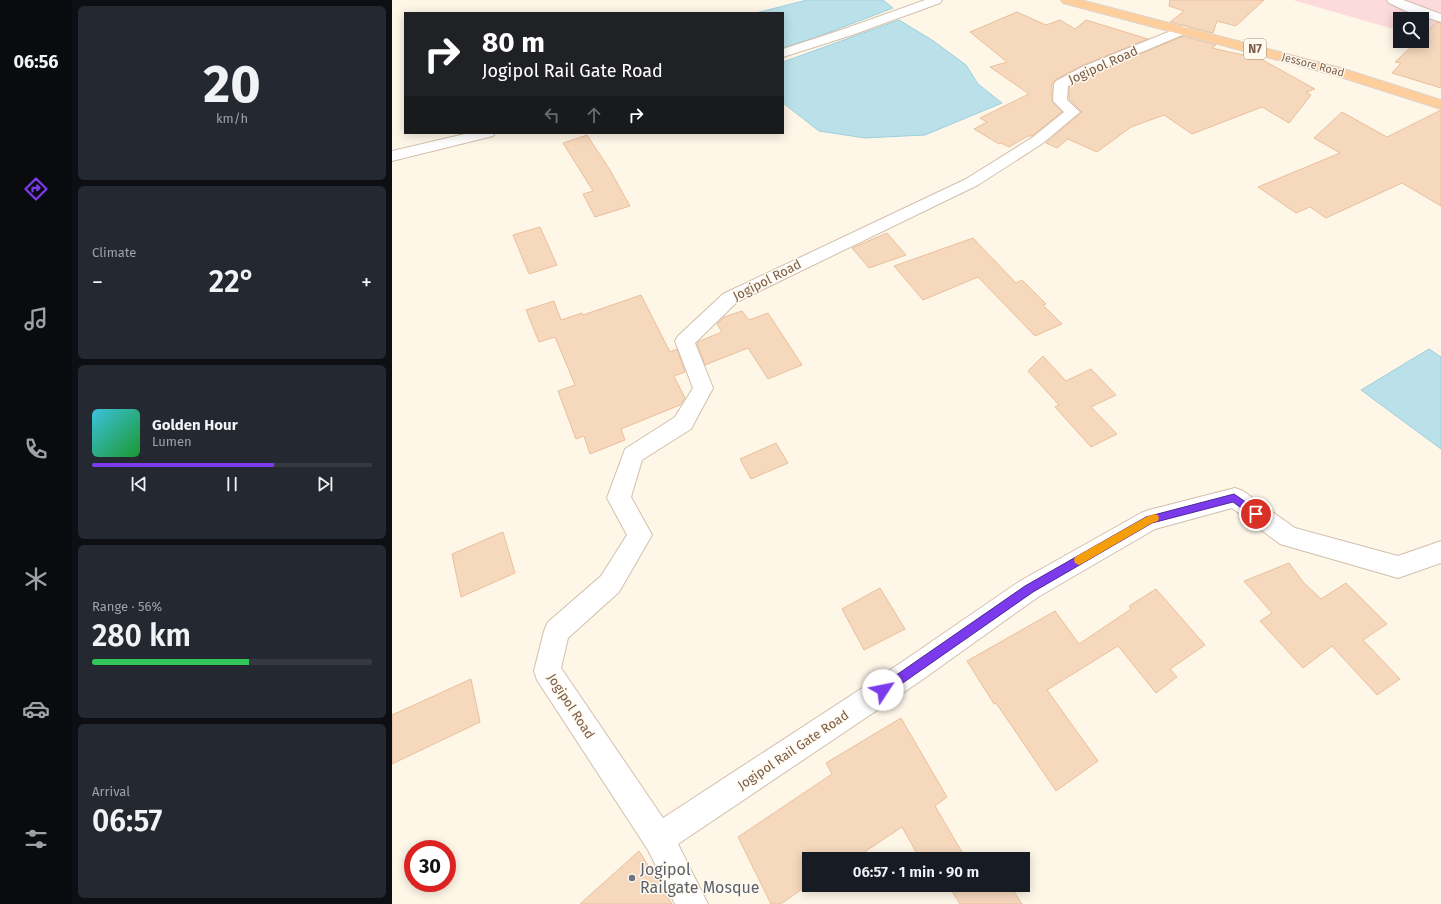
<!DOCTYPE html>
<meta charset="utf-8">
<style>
:root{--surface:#171b24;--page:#242831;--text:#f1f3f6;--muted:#9ea1a6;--line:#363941;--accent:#7c3aed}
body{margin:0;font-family:"Fira Sans",sans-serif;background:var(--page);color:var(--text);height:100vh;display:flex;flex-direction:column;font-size:15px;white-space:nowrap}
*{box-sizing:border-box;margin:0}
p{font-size:13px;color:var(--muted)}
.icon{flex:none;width:22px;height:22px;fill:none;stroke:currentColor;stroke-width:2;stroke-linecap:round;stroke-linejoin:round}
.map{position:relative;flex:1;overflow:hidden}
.drawer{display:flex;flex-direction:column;gap:6px;padding:6px;background:#0d0f14;width:320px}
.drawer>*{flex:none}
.top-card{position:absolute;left:12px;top:12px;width:380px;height:122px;border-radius:0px;box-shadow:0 2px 10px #0003;background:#202124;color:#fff;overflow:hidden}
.buttons{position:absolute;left:1001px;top:12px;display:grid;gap:8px}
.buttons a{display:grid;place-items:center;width:36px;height:36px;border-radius:0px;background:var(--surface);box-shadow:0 2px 10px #0003;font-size:20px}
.speed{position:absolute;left:12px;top:840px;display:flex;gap:8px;font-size:20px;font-weight:700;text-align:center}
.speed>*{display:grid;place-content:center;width:52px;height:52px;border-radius:50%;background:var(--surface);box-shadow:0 2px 10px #0003;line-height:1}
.speed .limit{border:6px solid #d22;background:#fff;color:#111}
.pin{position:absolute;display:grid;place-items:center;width:34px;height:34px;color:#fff;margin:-17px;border:2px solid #fff;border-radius:50%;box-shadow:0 1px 4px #0007}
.me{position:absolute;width:44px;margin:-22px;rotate:56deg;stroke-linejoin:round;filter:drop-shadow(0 0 3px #0008)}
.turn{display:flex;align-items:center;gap:14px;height:84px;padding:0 12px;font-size:18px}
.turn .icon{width:52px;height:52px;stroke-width:2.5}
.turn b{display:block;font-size:28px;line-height:34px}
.lanes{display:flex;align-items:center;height:38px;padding:0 12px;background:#0003;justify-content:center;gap:20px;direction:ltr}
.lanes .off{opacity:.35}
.big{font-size:30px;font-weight:600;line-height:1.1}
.drawer .widget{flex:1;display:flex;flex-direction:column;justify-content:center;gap:6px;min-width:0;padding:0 14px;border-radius:6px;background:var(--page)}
.drawer .dial{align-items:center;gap:0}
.dial b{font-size:52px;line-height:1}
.song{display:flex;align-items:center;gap:12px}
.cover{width:48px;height:48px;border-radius:6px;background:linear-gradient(135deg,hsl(190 70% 55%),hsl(130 70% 35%))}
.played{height:4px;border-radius:2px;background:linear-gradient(90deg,var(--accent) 65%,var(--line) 65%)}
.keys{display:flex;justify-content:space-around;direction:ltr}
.heat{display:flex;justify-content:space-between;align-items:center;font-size:22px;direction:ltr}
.charge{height:6px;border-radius:3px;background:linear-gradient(90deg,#34c759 56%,var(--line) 0)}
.trip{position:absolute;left:410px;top:852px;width:228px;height:40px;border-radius:0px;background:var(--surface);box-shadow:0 2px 10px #0003;font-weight:600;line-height:40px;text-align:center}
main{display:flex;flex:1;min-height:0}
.dock{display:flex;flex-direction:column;width:72px;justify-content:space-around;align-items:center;background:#090b0e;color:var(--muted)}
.dock .icon{width:28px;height:28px}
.dock .selected{color:var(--accent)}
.dock b{font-size:18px;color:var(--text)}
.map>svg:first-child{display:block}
.medical{fill:#fddadc}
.water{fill:#bae0ea;stroke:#9fcfdd}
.building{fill:#f6d8bd;stroke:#ebbf9b}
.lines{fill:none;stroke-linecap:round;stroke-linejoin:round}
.minor-casing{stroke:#d2bfac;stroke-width:2}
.trunk-casing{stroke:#ddd5cf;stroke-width:2}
.minor{fill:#fff;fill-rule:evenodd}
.trunk{fill:#fece9c;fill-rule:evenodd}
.route{fill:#7c3aed;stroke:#51269a}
.slow{fill:#f59e0b}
.worship-dot{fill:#6b7280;stroke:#fffaf0;stroke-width:1.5}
.labels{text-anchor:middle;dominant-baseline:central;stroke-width:3;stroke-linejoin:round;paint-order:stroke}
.far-street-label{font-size:11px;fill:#7c5e48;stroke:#fffaf0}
.shield{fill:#fffaf0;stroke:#a38d7a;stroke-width:1}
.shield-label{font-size:12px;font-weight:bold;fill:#7c5e48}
.street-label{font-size:13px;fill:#7c5e48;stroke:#fffaf0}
.near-worship-label{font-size:16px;fill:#5b616d;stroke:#fffaf0;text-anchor:start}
</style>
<main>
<nav class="dock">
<b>06:56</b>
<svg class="icon selected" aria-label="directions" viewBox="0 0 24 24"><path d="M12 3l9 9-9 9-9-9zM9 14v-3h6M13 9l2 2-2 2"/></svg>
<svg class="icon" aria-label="music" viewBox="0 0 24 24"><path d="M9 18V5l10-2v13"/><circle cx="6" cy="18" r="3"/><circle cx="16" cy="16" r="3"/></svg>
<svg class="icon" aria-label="phone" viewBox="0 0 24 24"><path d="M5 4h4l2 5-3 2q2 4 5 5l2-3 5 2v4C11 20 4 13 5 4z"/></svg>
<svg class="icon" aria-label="climate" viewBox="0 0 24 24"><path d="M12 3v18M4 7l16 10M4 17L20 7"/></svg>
<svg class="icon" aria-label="car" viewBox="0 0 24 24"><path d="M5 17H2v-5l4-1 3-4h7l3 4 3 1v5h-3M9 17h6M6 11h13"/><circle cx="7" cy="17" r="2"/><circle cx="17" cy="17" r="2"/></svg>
<svg class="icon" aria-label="filters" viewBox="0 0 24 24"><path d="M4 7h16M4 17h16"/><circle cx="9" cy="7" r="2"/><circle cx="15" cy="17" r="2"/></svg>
</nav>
<section class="drawer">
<div class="widget dial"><b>20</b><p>km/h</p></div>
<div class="widget"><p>Climate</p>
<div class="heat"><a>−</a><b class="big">22°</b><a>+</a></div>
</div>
<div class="widget">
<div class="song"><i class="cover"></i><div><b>Golden Hour</b><p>Lumen</p></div></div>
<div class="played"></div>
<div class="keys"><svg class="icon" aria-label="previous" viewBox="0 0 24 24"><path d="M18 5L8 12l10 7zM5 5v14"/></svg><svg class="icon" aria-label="pause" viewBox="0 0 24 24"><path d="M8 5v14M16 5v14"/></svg><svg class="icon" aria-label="next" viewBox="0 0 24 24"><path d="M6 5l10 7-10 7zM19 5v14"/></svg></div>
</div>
<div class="widget"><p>Range · 56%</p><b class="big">280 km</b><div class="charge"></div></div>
<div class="widget"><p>Arrival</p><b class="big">06:57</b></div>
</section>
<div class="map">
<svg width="1049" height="904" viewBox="0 0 1049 904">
<rect width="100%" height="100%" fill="#fef7e8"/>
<!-- medical -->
<path class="medical" d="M901 0H1049V43L1030 38V19H1008V31Z"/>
<!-- water -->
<g class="water">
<path d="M415 0H491L501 8 425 37 391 48V13H364Z"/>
<path d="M507 20 540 40 574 65 586 84 610 103 533 135 473 138 427 131 391 103V62Z"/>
<path d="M1037 349 1049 357V449L969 390Z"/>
</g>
<!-- building -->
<g class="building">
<path d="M778 0H872L844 26 825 21 821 33 778 22 792 11 777 6Z"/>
<path d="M625 12 654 25 668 20 683 29 694 20 756 39 689 66 663 80 660 84V101L670 112 640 136H636L617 147 609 143 607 144 582 129 595 122 588 118 637 94 598 67 615 62 578 32Z"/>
<path d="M1045 22 1049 23V88L1000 73 1009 63 1003 62 1025 41H1030V36Z"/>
<path d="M791 36 824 45 820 48 869 59 923 89 914 92 919 95 897 123 870 107 800 134 772 115 739 127 705 152 676 139 665 148 654 143 690 112 677 99V87L701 74Z"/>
<path d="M1049 110V206L1010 183 934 218 918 207 904 213 866 187 948 153 922 138 950 112 995 137Z"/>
<path d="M195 135 218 170 238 206 203 217 191 194 201 191 171 143Z"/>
<path d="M148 227 165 265 137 274 121 235Z"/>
<path d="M495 233 514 255 477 268 460 248Z"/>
<path d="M581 238 624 283 630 280 654 304 651 305 670 324 643 336 586 277 531 300 502 266Z"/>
<path d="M249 295 278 352 285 349 293 372 282 376 293 398 288 405 229 429 233 440 198 454 192 436 184 439 166 391 183 385 163 337 147 342 134 310 162 301 169 320 190 313 191 315Z"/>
<path d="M350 311 357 320 376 313 410 365 376 379 356 348 313 365 305 343 308 341 330 332 325 324 332 317Z"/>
<path d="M651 356 674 381 699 369 724 395 699 407 725 434 699 447 663 407 667 405 636 371Z"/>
<path d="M384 443 396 463 359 479 348 459Z"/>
<path d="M111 532 123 573 69 597 60 554Z"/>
<path d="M897 563 912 583 929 599 954 583 995 624 971 640 1008 679 985 695 940 646 911 668 868 621 880 613 852 581Z"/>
<path d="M488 588 513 629 472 650 450 609Z"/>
<path d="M764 589 813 645 778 669 785 677 764 693 726 646 655 690 706 761 664 791 604 703 602 704 575 661 663 611 687 644 739 609 737 606Z"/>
<path d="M79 679 88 722 0 764V715Z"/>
<path d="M509 718 555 797 543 806 574 859H528L510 827 462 859H417V884L389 904H379L346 837 440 774 434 763Z"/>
<path d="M247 851 280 904H188Z"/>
<path d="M556 885H618L630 904H568Z"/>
</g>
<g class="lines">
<!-- minor casing -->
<g class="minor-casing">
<g id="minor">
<path d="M533 0H550L548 3 460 35 391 57V49L452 29Z"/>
<path d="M995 0H1011L1049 14V22L1014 11 997 3Z"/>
<path d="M791 26 795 27 797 30 795 33 700 73 676 86 675 100 688 112 651 143 586 185 345 302 303 343 321 388 299 429 250 460 239 497 260 535 227 592 176 638 169 668 271 818 507 664 628 581 749 513 757 510 843 488 851 491 903 528 1006 556 1049 541V563L1006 578 888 544 840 508 763 529 646 597 527 682 286 844 316 904H283L256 850 145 680 142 671 152 631 156 622 209 576 235 535 215 498 233 449 283 417 301 388 283 341 286 336 331 294 574 179 641 137 672 112 661 101 662 84 664 81 690 67Z"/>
<path d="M77 133H103L101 136 0 161V151Z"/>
</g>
</g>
<!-- trunk casing -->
<g class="trunk-casing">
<path id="trunk" d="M669 0H689L952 69 1049 100V109L942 75 671 3Z"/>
</g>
<!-- minor -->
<use href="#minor" class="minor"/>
<!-- trunk -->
<use href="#trunk" class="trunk"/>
</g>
<!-- route -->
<path class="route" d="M842 494 867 511 869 514 867 516 864 518 860 516 841 502 760 523 641 592 495 694 491 696 487 694 485 690 487 687 633 586 754 517Z"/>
<!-- slow -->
<path class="slow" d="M762 514 766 515 767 518 766 521 760 523 691 563 687 565 683 563 682 560 683 557 754 517Z"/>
<!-- markers -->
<circle class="worship-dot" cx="240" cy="878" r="4"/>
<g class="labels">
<!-- far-street labels -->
<g class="far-street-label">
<text transform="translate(921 65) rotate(15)">Jessore Road</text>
</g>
<!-- shield labels -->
<rect class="shield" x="852" y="39" width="22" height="20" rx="3"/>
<g class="shield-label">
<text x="863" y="49">N7</text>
</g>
<!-- street labels -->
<g class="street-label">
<text transform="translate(711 65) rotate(-24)">Jogipol Road</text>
<text transform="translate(375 280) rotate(-27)">Jogipol Road</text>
<text transform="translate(179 706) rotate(57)">Jogipol Road</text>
<text transform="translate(401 750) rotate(-34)">Jogipol Rail Gate Road</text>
</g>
<!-- near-worship labels -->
<g class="near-worship-label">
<text x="248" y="869">Jogipol<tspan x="248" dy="18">Railgate Mosque</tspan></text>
</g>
</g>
</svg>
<div class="buttons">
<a><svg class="icon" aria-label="search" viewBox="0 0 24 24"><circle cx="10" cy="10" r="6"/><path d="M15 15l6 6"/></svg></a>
</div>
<div class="speed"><div class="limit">30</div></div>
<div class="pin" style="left:864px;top:514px;background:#d93025"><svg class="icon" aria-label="arrive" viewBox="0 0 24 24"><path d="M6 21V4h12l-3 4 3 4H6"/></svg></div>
<svg class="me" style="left:491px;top:690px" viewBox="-20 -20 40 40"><circle r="19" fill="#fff"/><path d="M0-13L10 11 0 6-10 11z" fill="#7c3aed"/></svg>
<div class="trip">06:57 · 1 min · 90 m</div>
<div class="top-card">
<div class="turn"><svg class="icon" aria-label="right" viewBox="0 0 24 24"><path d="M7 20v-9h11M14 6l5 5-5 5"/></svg><div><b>80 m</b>Jogipol Rail Gate Road</div></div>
<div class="lanes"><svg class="icon off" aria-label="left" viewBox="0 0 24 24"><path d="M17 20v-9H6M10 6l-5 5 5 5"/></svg><svg class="icon off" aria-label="ahead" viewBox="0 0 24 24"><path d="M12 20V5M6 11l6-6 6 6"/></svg><svg class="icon" aria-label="right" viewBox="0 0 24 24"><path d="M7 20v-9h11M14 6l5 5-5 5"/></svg></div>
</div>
</div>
</main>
